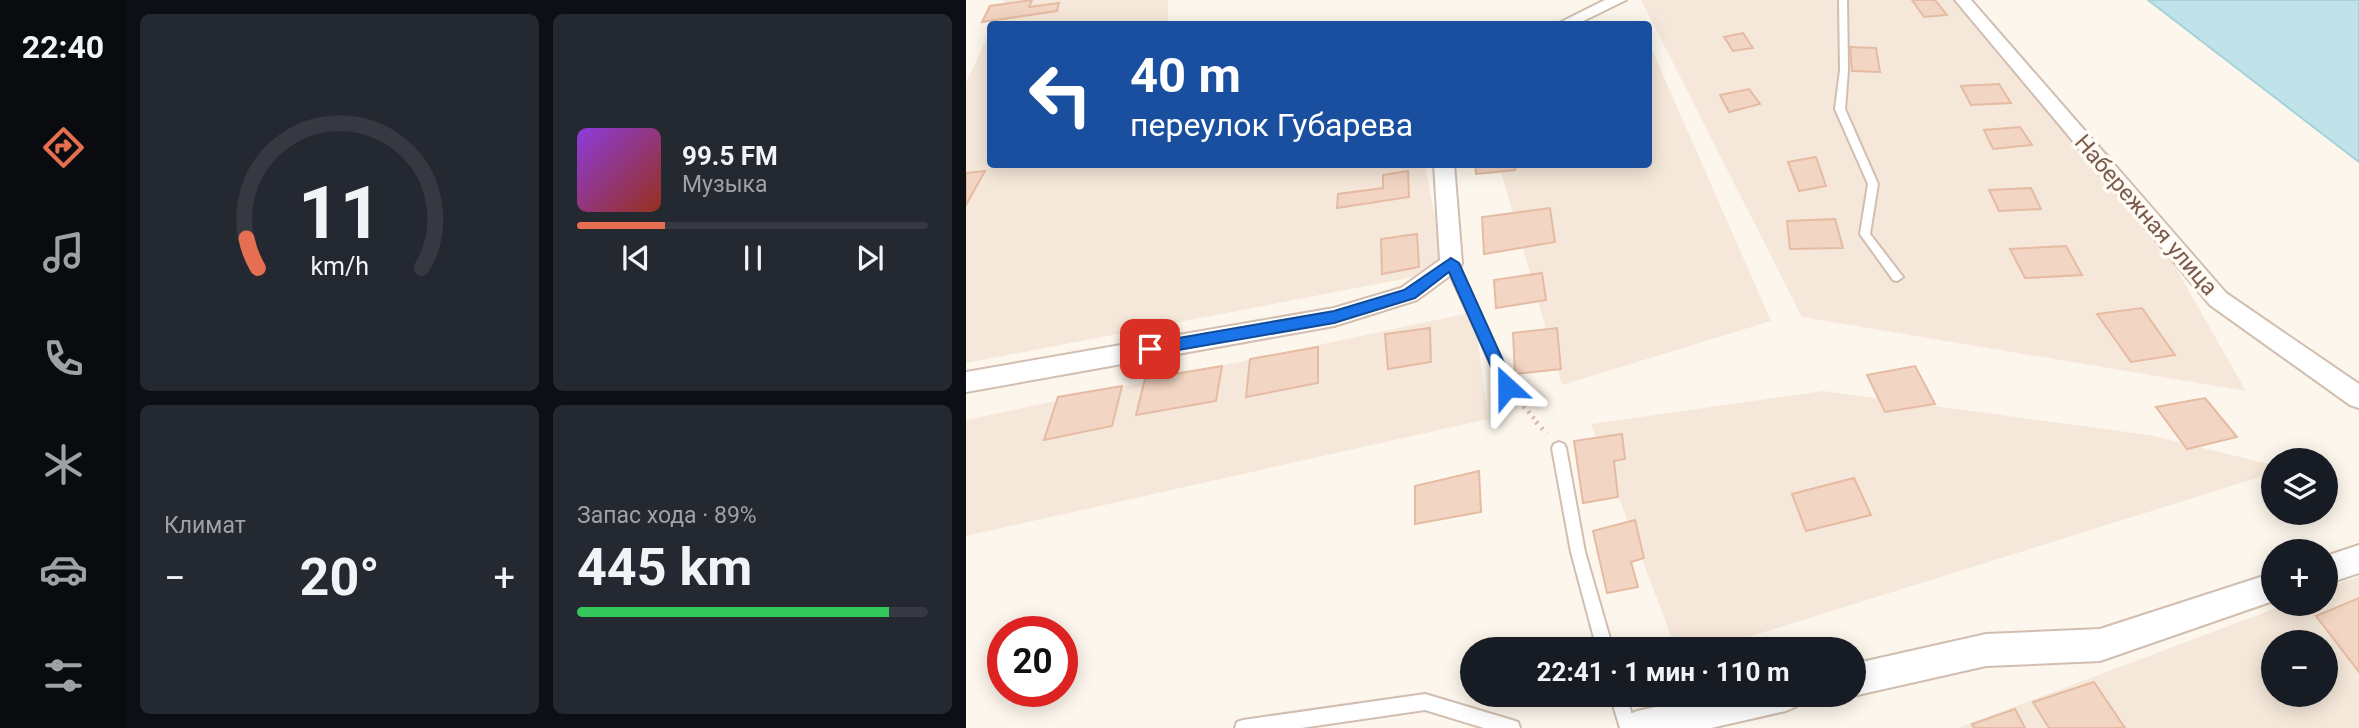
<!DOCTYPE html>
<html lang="ru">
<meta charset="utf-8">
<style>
:root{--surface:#171b24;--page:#242831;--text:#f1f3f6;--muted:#9ea1a6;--line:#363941;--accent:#e76f51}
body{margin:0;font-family:Roboto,sans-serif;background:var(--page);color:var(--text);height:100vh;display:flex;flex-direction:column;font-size:26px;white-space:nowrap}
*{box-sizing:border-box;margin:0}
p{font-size:23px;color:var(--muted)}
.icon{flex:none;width:38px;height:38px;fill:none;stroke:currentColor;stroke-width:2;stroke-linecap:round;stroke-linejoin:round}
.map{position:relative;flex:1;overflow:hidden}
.drawer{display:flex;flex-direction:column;gap:14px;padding:14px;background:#0d0f14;width:840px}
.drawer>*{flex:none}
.hud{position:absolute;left:21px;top:21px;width:665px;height:147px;border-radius:7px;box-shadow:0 4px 18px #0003;background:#1a4fa0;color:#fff;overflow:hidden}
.fabs{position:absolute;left:1295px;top:448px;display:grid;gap:14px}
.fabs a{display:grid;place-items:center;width:77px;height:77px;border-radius:50%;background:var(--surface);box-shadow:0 4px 18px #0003;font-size:35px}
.speed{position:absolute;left:21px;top:616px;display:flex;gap:14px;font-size:35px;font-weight:700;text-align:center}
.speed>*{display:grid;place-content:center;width:91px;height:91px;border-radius:50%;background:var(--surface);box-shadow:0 4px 18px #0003;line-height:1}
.speed .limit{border:10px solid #d22;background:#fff;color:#111}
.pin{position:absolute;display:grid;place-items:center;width:60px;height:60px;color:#fff;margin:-30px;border-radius:14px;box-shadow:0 4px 10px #0006}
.me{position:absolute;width:77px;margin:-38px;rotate:336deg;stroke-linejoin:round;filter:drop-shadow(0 0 5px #0008)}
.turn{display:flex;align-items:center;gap:24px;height:147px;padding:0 28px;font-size:32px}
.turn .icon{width:91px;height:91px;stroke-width:2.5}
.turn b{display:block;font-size:49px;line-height:60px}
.big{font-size:52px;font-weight:700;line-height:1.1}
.drawer .card{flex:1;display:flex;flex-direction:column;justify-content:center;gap:10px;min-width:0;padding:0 24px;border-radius:10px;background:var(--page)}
.drawer .dial{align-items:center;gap:0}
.dial svg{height:182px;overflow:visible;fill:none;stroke:var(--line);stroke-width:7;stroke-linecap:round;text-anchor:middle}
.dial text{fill:var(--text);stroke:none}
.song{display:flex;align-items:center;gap:21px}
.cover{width:84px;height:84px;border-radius:10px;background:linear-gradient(135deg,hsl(270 70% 55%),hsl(10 70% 35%))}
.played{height:7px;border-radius:4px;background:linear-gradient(90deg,var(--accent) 25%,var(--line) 25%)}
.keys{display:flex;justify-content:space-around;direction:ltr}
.heat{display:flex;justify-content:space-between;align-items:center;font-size:38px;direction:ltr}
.charge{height:10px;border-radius:5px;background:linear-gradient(90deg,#34c759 89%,var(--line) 0)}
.drawer .tiles{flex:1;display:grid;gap:14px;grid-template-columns:repeat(2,1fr)}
.trip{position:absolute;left:494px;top:637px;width:406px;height:70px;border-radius:35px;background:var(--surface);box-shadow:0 4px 18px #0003;font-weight:700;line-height:70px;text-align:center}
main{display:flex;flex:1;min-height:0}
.dock{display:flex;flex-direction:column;width:126px;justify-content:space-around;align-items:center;background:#090b0e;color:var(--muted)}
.dock .icon{width:49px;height:49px}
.dock .selected{color:var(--accent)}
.dock b{font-size:32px;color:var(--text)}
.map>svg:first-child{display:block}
.residential{fill:#f5e8da;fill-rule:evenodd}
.water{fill:#bfe3e8;stroke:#a5d3da;stroke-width:2}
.building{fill:#f3d5c3;stroke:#e6bba3;stroke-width:2}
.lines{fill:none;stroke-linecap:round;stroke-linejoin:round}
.service-casing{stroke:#d1beb0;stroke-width:4}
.minor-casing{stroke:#d1beb0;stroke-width:4}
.path-far1{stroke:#d9b8a5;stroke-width:4.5;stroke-dasharray:2 5;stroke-linecap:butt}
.path{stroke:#d9b8a5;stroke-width:5;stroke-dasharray:2 6;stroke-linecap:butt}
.service{fill:#fff;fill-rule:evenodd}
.minor{fill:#fff;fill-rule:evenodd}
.route{fill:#1a73e8;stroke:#114b97;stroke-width:2}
.labels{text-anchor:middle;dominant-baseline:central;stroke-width:7;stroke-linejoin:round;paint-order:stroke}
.street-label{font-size:23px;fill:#7a5c4d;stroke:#fffaf3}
</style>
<main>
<nav class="dock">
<b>22:40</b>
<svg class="icon selected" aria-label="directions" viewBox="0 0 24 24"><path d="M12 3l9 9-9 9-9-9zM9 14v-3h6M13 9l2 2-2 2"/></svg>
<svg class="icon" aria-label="music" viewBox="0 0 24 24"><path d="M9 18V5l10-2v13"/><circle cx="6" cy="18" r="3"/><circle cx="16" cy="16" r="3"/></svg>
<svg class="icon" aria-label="phone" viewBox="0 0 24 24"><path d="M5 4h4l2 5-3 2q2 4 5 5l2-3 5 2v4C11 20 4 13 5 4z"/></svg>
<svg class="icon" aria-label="climate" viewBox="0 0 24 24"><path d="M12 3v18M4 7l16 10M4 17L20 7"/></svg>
<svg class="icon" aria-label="car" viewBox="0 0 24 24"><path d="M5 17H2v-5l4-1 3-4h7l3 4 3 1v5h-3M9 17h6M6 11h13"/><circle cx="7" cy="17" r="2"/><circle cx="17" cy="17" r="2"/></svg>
<svg class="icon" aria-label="filters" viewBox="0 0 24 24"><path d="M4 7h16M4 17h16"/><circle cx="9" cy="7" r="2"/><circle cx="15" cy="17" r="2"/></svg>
</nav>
<section class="drawer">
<div class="tiles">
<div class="card dial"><svg viewBox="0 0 100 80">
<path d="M14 69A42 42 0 1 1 86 69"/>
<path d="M14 69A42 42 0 0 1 9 56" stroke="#e76f51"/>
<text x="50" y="56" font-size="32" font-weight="700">11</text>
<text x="50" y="72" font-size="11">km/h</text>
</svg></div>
<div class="card">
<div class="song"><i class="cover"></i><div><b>99.5 FM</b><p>Музыка</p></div></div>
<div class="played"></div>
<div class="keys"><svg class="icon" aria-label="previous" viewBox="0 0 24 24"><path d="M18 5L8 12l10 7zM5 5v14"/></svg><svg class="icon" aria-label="pause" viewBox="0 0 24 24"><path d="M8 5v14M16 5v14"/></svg><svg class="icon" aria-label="next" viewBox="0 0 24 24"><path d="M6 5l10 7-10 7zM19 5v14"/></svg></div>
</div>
<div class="card"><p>Климат</p>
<div class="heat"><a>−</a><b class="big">20°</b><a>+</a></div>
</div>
<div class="card"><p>Запас хода · 89%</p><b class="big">445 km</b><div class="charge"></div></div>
</div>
</section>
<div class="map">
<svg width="1393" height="728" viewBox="0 0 1393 728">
<rect width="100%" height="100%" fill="#fdf6ec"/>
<!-- residential -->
<g class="residential">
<path d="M39 0H202V24H28Z"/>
<path d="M675 0H1003L1147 158 1280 391 836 317Z"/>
<path d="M24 31V164L459 165 479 271 0 363V83Z"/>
<path d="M683 43 805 321 596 385 533 165 682 164Z"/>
<path d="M508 312 522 419 0 536V420Z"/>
<path d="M857 391 1183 435 1307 465V473L744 649H710L625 424Z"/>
<path d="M1393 576V728H992L1321 604H1360V589ZM1307 642H1360V695H1307Z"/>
</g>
<!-- water -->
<path class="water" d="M1182 0H1393V162Z"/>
<!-- building -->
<g class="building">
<path d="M66 0 63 7 93 3 91 11 16 22 24 6Z"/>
<path d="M946 0H969L981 15 958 17Z"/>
<path d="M777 33 787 48 767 51 758 37Z"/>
<path d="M884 47 910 48 914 72 886 71Z"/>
<path d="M1033 84 1045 103 1005 105 995 86Z"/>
<path d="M783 89 794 104 763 112 754 95Z"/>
<path d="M1054 127 1066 145 1027 149 1018 130Z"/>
<path d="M850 157 860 186 833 191 822 162Z"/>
<path d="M509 164H549V170L510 174Z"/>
<path d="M19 171 0 205V173Z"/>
<path d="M442 171 443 197 371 208 372 194 417 188V175Z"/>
<path d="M1065 188 1075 209 1033 211 1023 190Z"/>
<path d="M584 208 589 242 518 254 516 217Z"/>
<path d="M869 219 877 248 824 249 821 221Z"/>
<path d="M451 234 453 267 416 274 415 239Z"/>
<path d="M1100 246 1116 275 1059 278 1044 249Z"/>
<path d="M576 273 580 300 530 308 528 280Z"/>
<path d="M1176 308 1209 355 1165 362 1131 314Z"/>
<path d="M464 328 465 362 422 369 419 334Z"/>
<path d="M591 328 595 369 549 374 547 333Z"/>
<path d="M352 347V383L280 397 284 359Z"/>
<path d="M256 366 250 401 170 415 179 379Z"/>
<path d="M949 366 969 404 919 412 901 375Z"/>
<path d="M156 386 146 426 78 440 92 397Z"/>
<path d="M1239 398 1271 437 1221 449 1190 407Z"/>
<path d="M656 434 659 459 648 461 652 497 617 503 608 441Z"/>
<path d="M513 471 515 512 449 524V486Z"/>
<path d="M888 478 905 515 840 531 826 494Z"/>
<path d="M669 520 678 558 665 562 672 587 641 593 627 531Z"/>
<path d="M1393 598V672L1350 616Z"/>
<path d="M1128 682 1159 728H1083L1067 702Z"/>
<path d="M1049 709 1059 728H1008L1006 724Z"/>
</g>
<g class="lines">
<!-- service casing -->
<g class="service-casing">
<g id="service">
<path d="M873 0H881L882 70 879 109 912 184 904 234 937 277 931 281 927 280 894 234 902 184 869 109 874 70Z"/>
<path d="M485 259 491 263 547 387 545 391H537L535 387 479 263Z"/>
<path d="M593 442 598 444 600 448 619 552 647 649H631L605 552 586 448 588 444Z"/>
<path d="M459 694 546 720 552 722 554 728H518L459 710 335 728H269L271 722 277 720Z"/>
<path d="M644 695H660L670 728H654Z"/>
</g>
</g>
<!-- minor casing -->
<g class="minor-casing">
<g id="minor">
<path d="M639 0H660L611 24H591Z"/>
<path d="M989 0H1005L1260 293 1393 384V408L1384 405 1244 305Z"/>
<path d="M468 164H488L496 263 493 269 451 300 368 326 0 392V372L368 308 435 288 474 260Z"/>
<path d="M1393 545V573L1360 584V556Z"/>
<path d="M1307 573V601L1134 661 1020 666 887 696 884 695H887V664L1020 634 1134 629Z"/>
<path d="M747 695H836L831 706 820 711 745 728H654L659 716 671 711Z"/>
</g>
</g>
<!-- path-far1 -->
<path class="path-far1" d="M553 401 572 423"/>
<!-- path -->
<path class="path" d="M570 422 581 434"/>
<!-- service -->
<use href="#service" class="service"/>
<!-- minor -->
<use href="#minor" class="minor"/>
</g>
<!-- route -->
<path class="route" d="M485 258 493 263 549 387 547 391H536L483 272 449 298 368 323 184 355 176 349 184 343 368 311 438 290Z"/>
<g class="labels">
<!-- street labels -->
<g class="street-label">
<text transform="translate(1180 215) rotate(49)">Набережная улица</text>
</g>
</g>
</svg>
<div class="fabs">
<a><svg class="icon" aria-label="layers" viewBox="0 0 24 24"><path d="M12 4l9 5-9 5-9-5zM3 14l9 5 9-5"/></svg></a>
<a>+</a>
<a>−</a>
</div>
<div class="speed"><div class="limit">20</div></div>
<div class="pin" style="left:184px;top:349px;background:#d93025"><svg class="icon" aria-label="arrive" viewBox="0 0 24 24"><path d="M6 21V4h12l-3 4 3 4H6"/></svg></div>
<svg class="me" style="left:541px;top:387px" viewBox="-20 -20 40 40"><path d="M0-17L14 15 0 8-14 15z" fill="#1a73e8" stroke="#fff" stroke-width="4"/></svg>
<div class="trip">22:41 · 1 мин · 110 m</div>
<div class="hud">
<div class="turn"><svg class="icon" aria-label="left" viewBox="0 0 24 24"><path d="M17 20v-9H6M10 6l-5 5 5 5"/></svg><div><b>40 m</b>переулок Губарева</div></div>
</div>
</div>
</main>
